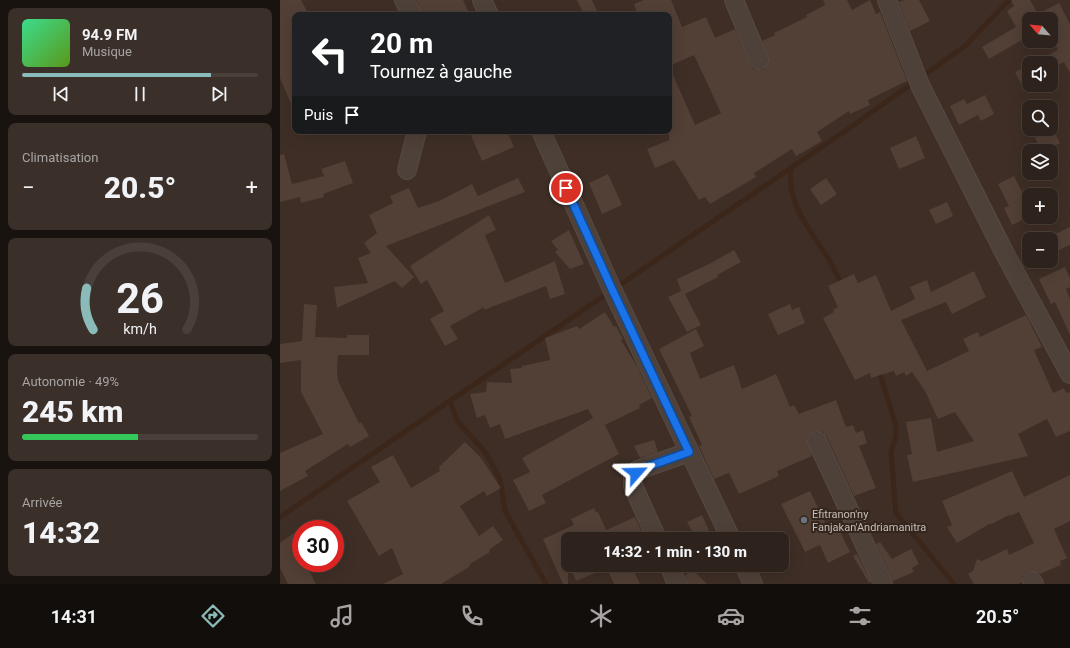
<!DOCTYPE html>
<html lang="fr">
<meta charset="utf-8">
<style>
:root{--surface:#2e221c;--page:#3a2f29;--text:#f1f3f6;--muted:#a7a4a3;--line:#493f3b;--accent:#8bbbb9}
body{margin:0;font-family:Roboto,sans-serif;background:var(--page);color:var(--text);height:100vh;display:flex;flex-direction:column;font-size:15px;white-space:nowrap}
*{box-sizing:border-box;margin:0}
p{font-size:13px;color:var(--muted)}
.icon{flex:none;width:22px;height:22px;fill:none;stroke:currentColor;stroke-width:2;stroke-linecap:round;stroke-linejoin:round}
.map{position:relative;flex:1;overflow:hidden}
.drawer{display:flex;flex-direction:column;gap:8px;padding:8px;background:#19130f;width:280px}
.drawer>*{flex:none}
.hud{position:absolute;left:12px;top:12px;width:380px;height:122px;border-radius:8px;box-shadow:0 4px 16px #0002,0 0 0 1px var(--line);background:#202124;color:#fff;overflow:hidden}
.needle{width:26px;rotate:297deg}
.fabs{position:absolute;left:742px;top:12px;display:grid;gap:8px}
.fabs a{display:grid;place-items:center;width:36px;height:36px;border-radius:8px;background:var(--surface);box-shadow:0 4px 16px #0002,0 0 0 1px var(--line);font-size:20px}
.speed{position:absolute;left:12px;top:520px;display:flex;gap:8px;font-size:20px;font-weight:700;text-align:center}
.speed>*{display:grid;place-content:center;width:52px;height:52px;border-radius:50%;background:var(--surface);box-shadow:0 4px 16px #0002,0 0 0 1px var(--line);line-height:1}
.speed .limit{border:6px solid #d22;background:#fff;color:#111}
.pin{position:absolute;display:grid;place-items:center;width:34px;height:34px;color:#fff;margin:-17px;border:2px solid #fff;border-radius:50%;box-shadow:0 1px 4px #0007}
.me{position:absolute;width:44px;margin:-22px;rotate:65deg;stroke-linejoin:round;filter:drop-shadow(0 0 3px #0008)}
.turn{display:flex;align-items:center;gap:14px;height:84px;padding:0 12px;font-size:18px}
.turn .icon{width:52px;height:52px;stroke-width:2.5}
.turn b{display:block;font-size:28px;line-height:34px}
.then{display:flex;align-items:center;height:38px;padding:0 12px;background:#0003;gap:8px;font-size:15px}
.big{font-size:30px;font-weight:800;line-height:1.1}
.drawer .card{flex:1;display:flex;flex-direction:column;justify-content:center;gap:6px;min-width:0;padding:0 14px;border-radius:8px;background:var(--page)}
.drawer .dial{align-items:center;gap:0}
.dial svg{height:104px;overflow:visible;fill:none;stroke:var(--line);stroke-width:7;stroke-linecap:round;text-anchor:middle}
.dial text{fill:var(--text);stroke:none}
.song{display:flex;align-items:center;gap:12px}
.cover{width:48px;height:48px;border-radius:6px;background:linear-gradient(135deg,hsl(150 70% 55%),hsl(90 70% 35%))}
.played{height:4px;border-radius:2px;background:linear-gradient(90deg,var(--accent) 80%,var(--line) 80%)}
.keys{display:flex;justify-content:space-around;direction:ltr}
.heat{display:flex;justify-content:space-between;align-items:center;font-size:22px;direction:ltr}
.charge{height:6px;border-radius:3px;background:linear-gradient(90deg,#34c759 49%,var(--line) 0)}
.trip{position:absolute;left:281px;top:532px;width:228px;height:40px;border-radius:8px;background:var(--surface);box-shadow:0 4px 16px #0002,0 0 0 1px var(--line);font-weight:800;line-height:40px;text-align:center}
.menu{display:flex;height:64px;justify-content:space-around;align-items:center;background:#120e0b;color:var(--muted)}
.menu .icon{width:28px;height:28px}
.menu .selected{color:var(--accent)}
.menu b{font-size:18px;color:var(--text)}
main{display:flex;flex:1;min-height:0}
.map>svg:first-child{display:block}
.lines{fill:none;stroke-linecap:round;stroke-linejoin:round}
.stream{stroke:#3c2519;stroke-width:5}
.building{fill:#523f35;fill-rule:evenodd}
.minor-casing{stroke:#574a43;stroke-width:20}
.minor{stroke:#4e4139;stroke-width:18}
.route-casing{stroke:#114b97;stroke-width:10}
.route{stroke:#1a73e8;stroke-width:7}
.worship-dot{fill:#6b7280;stroke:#33261e;stroke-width:1.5}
.labels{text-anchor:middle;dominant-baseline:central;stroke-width:4;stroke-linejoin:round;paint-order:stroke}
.poi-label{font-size:11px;fill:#c9bdb6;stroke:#33261e;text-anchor:start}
</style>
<main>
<section class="drawer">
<div class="card">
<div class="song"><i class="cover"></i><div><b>94.9 FM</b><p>Musique</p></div></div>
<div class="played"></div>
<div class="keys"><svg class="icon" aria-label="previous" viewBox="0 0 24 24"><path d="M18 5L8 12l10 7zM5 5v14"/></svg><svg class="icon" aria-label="pause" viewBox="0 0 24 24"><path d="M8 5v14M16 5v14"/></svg><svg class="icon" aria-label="next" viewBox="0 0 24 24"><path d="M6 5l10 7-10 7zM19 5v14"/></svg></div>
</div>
<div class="card"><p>Climatisation</p>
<div class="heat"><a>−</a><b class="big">20.5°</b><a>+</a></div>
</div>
<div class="card dial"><svg viewBox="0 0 100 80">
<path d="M14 69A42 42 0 1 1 86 69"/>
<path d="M14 69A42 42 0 0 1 9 37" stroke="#8bbbb9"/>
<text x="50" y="56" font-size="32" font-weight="700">26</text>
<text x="50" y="72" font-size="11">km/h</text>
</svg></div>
<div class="card"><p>Autonomie · 49%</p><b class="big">245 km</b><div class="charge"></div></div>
<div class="card"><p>Arrivée</p><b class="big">14:32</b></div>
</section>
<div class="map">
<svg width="790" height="584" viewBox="0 0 790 584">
<rect width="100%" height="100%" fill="#3e2e26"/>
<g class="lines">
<!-- stream -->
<g class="stream">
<path d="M511 168C507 204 528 227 546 255 552 265 557 275 562 285"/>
<path d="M599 370 616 426V436L611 452 616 513 674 584"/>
<path d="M170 402 178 422 206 453 220 479 225 511 266 584"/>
<path d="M0 517 568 129 685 46 729 0"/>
</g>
</g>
<!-- building -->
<g class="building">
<path d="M0 0H21L29 15H15V113L0 78Z"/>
<path d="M136 0H183L190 15H142Z"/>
<path d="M297 0H312L319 15H304Z"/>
<path d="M364 0H391L402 27 426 17 435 38 455 29 470 64 473 69 478 70H483L489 62 482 41 495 35 494 33 527 17 526 15 545 5 543 0H567L572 10 590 0 596 14 600 12 627 81 588 100 590 105 570 114 569 111 537 132 542 141 516 156 512 149 474 173 476 177 430 204 425 197 419 200 394 160 375 168 367 149 389 140V15H358L354 4ZM414 55 441 113 415 125 389 66Z"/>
<path d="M624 0H639L650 21 630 31 619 2Z"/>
<path d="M731 0H750L758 14 779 3 790 24V73L784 62 771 69V63H754L778 50 771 36V19H749V36L709 59 702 47 736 27 727 11 734 6Z"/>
<path d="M749 65V80L741 84 735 72Z"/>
<path d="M705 95 714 114 701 121 698 115 679 125 670 106 684 99 687 104Z"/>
<path d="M773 129 780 143 762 151 755 138Z"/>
<path d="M189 131H227L234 147 202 161Z"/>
<path d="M636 136 645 158 619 169 610 148Z"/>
<path d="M4 154 12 184 44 176 41 169 65 161 73 183 43 194 44 197 21 203 20 197 0 202V155Z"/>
<path d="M328 174 342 205 322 214 309 183Z"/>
<path d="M734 176 745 198 749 195V217L732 225 724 208 729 206 718 184Z"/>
<path d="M238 178 245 192 106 246 134 277 122 288 115 281 57 308 54 287 88 283 78 258 91 253 84 243 97 233 89 215 113 203 110 196 129 188 138 208 159 201 192 184 198 196Z"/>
<path d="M546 178 557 194 541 205 530 189Z"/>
<path d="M667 202 673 216 656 224 649 210Z"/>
<path d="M209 215 216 230 205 235 225 283 275 261 285 294 270 299 266 286 204 310V307L170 326 178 339 165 346 150 319 164 311 147 280 141 284 130 266Z"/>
<path d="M790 227V245L775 252 769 237Z"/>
<path d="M289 230 304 264 290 269 275 252 278 250 271 241Z"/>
<path d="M454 250 461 262 437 275 438 277 405 294 421 325 407 332 388 297 401 291 397 279 431 263Z"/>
<path d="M785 267 790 279V287L786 289 790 299V335L775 302 771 304 759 279Z"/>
<path d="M694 271 706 297 672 314 666 302 621 320 647 371 689 351 683 339 698 332 700 337 746 315 762 347 754 350 773 393 784 388 786 393 790 392V431L776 437 767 419 738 434 748 456 633 482 627 455 632 454 626 422 651 418 657 452 694 441 675 412 658 419 645 391 632 372 626 376 624 372 616 376 614 371 591 378 590 373 575 380 543 318 554 312 553 310 558 307 548 286 574 274 578 283 596 275 611 311 635 299 630 287 647 280 651 292Z"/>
<path d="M24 304 37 305 35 337 67 338V335H89V355H58L57 371 58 381 79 423 81 422 89 436 70 447 68 444 25 471 28 476 0 491V453L43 434 21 392V360L0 363V344L22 341Z"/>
<path d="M510 304 512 310 519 307 525 323 498 335 488 314Z"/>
<path d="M325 312 334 327 336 326 343 339 341 340 357 366 372 398 359 405 360 408 325 425 339 454 262 495 266 503 249 511 233 480 250 472 242 458 313 418 308 409 225 439 220 424 210 428 205 415 197 418 190 394 206 392 207 382 232 383 230 369 242 368V366L270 360 265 338 297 326 299 329Z"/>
<path d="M416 329 424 346 410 353 420 379 454 365 462 389 496 374 510 407 514 405 519 414 556 400 566 427 573 425 576 433 583 430 587 443 579 446 596 488 574 496 547 437 543 432 538 431 529 435 527 440 532 456 497 471 499 476 459 494 449 473 434 479 419 446 422 445 409 417 412 416 379 349Z"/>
<path d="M374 440 378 452 360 458 354 446Z"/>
<path d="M185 442 201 458 221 488 207 496 204 491 180 506 199 536 213 526 223 540 209 550 210 552 190 564 189 567 161 584H103L123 574 112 548 99 556 67 501 100 482 91 467 113 455 131 488 160 471 159 467Z"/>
<path d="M732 471 744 497 790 475V521L774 529 787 558 780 561 781 565 760 574 752 571 747 572 742 577V582L738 584H694L688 574 693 571 697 559 702 561 727 549 729 555 754 543 739 512 730 516 729 515 710 525 711 523 677 543 667 527 672 525 662 501Z"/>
<path d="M530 491 547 527 556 523 570 552 548 563 540 545 525 552 501 504Z"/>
<path d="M314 508 316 512H318L326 530 355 517 365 539H288V584H283L263 539 294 525 291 519Z"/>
<path d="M422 515 429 530 415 537 407 522Z"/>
<path d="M21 528V563H29L33 570 30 572 36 584H8L0 568V543Z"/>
<path d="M600 542 612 559 631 549 639 564 632 568 634 572 613 581 596 544Z"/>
<path d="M577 554 591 582 589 583 573 556Z"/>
<path d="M289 565H351L360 584H334L327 568 296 581Z"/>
<path d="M411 568 427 584H407L405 576Z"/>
</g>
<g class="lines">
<!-- minor casing -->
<g class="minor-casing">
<g id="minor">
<path d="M124 0 132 15"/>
<path d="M202 0 209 15"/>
<path d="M454 0 479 60"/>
<path d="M607 0 640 85 725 254 790 374"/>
<path d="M261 131 331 287 451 539"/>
<path d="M127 170 137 131"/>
<path d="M537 441 603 584"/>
<path d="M377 539 353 486V478L358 470 409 452"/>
<path d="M389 565 397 584"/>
<path d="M464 565 473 584"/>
<path d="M752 581 754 584"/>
</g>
</g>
<!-- minor -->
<use href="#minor" class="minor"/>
</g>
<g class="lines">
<!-- route casing -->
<g class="route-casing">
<path id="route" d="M286 188 331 287 409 452 358 470 356 473"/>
</g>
<!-- route -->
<use href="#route" class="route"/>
</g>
<!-- markers -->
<circle class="worship-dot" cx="524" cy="520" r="4"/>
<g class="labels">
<!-- poi labels -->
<g class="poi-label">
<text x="532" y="514">Efitranon'ny<tspan x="532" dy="13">Fanjakan'Andriamanitra</tspan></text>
</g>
</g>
</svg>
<div class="fabs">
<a><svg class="needle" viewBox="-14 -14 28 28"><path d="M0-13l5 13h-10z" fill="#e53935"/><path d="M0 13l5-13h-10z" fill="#a7a4a3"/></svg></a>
<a><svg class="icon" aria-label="sound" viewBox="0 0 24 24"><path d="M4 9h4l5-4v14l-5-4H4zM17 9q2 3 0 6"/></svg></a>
<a><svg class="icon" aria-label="search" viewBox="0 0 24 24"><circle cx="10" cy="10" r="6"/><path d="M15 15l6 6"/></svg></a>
<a><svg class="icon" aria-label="layers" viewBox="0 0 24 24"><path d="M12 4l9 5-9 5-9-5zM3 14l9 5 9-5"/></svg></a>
<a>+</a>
<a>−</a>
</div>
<div class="speed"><div class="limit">30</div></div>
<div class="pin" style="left:286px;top:188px;background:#d93025"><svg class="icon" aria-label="arrive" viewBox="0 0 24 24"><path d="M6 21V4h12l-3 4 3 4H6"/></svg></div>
<svg class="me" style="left:356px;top:473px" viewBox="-20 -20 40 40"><path d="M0-17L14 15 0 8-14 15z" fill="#1a73e8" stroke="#fff" stroke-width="4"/></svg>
<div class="trip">14:32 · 1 min · 130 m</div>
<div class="hud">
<div class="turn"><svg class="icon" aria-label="left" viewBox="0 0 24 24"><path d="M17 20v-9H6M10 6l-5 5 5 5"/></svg><div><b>20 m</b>Tournez à gauche</div></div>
<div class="then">Puis<svg class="icon" aria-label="arrive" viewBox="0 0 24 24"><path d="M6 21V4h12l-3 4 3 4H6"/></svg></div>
</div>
</div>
</main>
<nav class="menu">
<b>14:31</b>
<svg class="icon selected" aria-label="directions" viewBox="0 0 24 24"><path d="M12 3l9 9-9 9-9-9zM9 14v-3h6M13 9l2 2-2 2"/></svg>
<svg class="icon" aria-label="music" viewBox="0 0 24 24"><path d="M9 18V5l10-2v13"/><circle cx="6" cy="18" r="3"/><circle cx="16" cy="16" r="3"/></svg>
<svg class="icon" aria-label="phone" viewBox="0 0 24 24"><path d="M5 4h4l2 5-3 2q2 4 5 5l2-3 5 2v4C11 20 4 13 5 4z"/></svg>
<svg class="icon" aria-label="climate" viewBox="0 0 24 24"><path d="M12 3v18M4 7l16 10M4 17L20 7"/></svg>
<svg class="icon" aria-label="car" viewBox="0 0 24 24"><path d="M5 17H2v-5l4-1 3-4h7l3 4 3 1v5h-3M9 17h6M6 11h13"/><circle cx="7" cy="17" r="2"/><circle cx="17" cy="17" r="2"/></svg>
<svg class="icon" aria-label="filters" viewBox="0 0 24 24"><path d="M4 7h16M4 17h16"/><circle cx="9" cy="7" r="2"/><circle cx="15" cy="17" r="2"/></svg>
<b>20.5°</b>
</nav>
